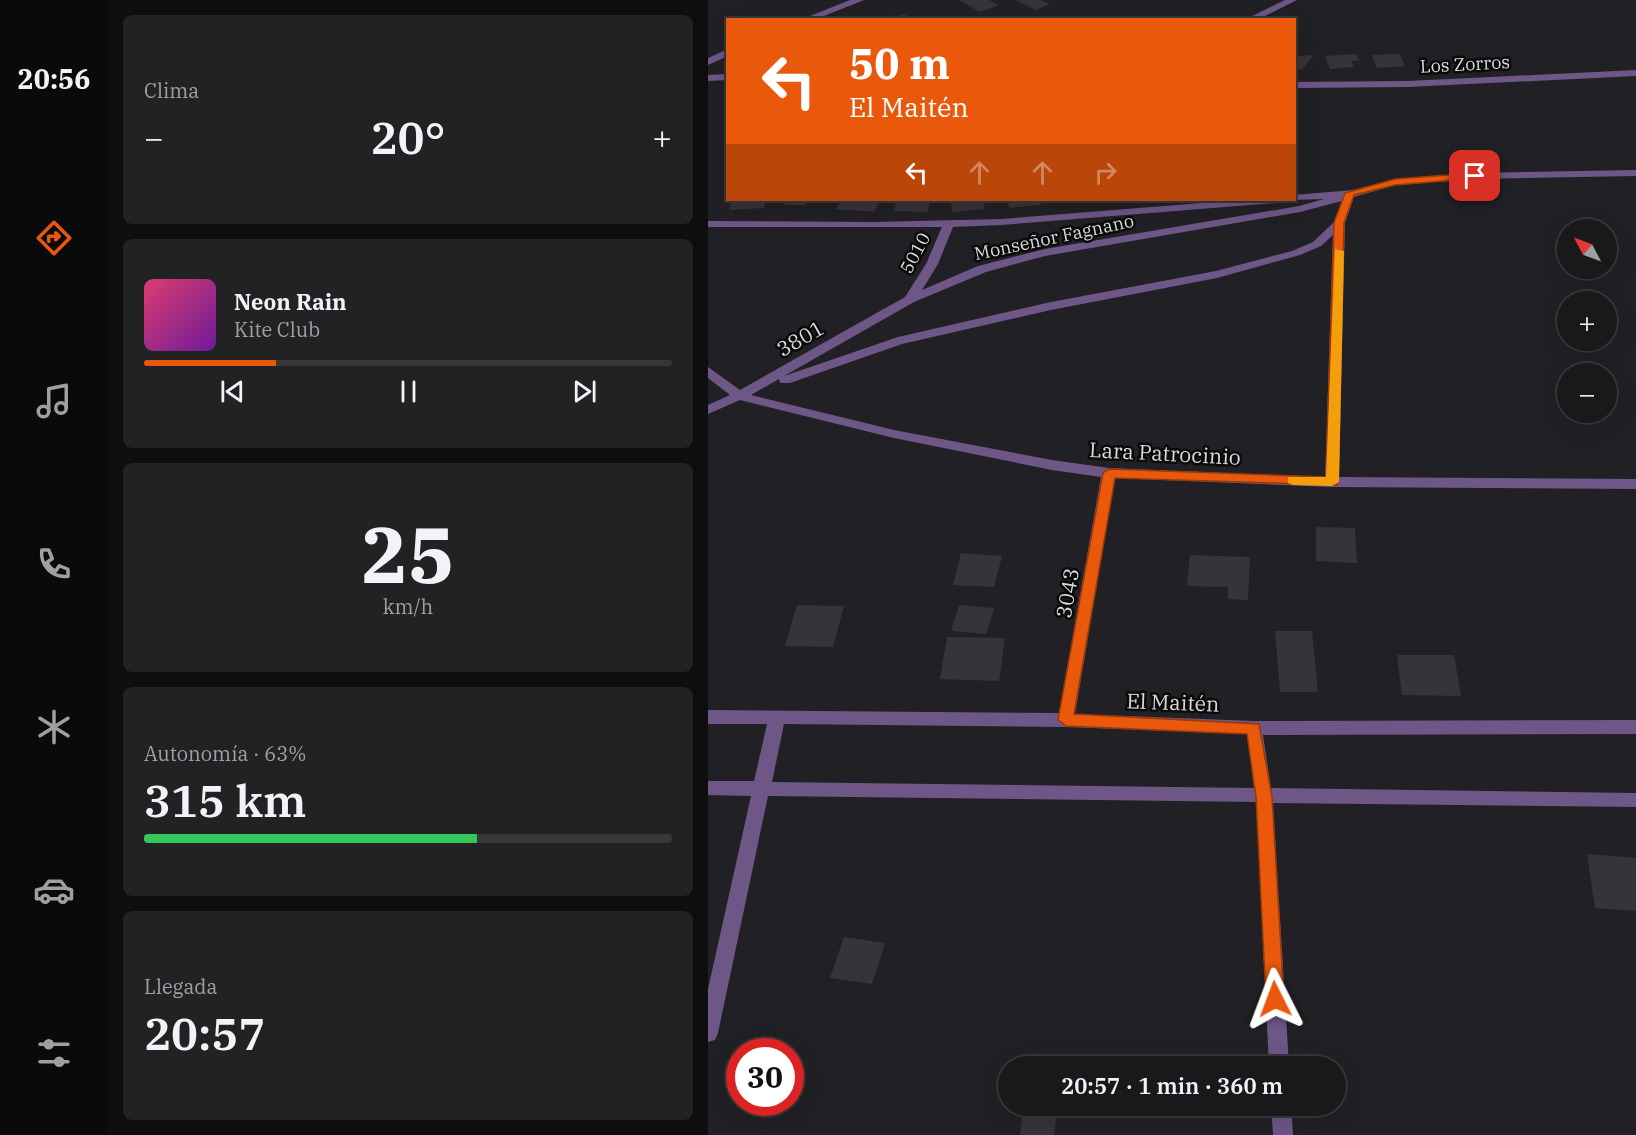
<!DOCTYPE html>
<html lang="es">
<meta charset="utf-8">
<style>
:root{--surface:#19181b;--page:#222124;--text:#f1f3f6;--muted:#9fa0a3;--line:#37373a;--accent:#ea580c}
body{margin:0;font-family:"IBM Plex Serif",serif;background:var(--page);color:var(--text);height:100vh;display:flex;flex-direction:column;font-size:22px;white-space:nowrap}
*{box-sizing:border-box;margin:0}
p{font-size:20px;color:var(--muted)}
.icon{flex:none;width:33px;height:33px;fill:none;stroke:currentColor;stroke-width:2;stroke-linecap:round;stroke-linejoin:round}
.map{position:relative;flex:1;overflow:hidden}
.drawer{display:flex;flex-direction:column;gap:15px;padding:15px;background:#0e0d0f;width:600px}
.drawer>*{flex:none}
.hud{position:absolute;left:18px;top:18px;width:570px;height:183px;border-radius:0px;box-shadow:0 6px 24px #0002,0 0 0 2px var(--line);background:#ea580c;color:#fff;overflow:hidden}
.needle{width:39px;rotate:311deg}
.buttons{position:absolute;left:849px;top:219px;display:grid;gap:12px}
.buttons a{display:grid;place-items:center;width:60px;height:60px;border-radius:50%;background:var(--surface);box-shadow:0 6px 24px #0002,0 0 0 2px var(--line);font-size:30px}
.speed{position:absolute;left:18px;top:1038px;display:flex;gap:12px;font-size:30px;font-weight:700;text-align:center}
.speed>*{display:grid;place-content:center;width:78px;height:78px;border-radius:50%;background:var(--surface);box-shadow:0 6px 24px #0002,0 0 0 2px var(--line);line-height:1}
.speed .limit{border:9px solid #d22;background:#fff;color:#111}
.pin{position:absolute;display:grid;place-items:center;width:51px;height:51px;color:#fff;margin:-26px;border-radius:12px;box-shadow:0 3px 9px #0006}
.me{position:absolute;width:66px;margin:-33px;rotate:357deg;stroke-linejoin:round;filter:drop-shadow(0 0 4px #0008)}
.turn{display:flex;align-items:center;gap:21px;height:126px;padding:0 24px;font-size:27px}
.turn .icon{width:78px;height:78px;stroke-width:2.5}
.turn b{display:block;font-size:42px;line-height:51px}
.lanes{display:flex;align-items:center;height:57px;padding:0 24px;background:#0003;justify-content:center;gap:30px;direction:ltr}
.lanes .off{opacity:.35}
.big{font-size:45px;font-weight:600;line-height:1.1}
.drawer .card{flex:1;display:flex;flex-direction:column;justify-content:center;gap:9px;min-width:0;padding:0 21px;border-radius:9px;background:var(--page)}
.drawer .dial{align-items:center;gap:0}
.dial b{font-size:78px;line-height:1}
.song{display:flex;align-items:center;gap:18px}
.cover{width:72px;height:72px;border-radius:9px;background:linear-gradient(135deg,hsl(340 70% 55%),hsl(280 70% 35%))}
.played{height:6px;border-radius:3px;background:linear-gradient(90deg,var(--accent) 25%,var(--line) 25%)}
.keys{display:flex;justify-content:space-around;direction:ltr}
.heat{display:flex;justify-content:space-between;align-items:center;font-size:33px;direction:ltr}
.charge{height:9px;border-radius:4px;background:linear-gradient(90deg,#34c759 63%,var(--line) 0)}
.trip{position:absolute;left:290px;top:1056px;width:348px;height:60px;border-radius:30px;background:var(--surface);box-shadow:0 6px 24px #0002,0 0 0 2px var(--line);font-weight:600;line-height:60px;text-align:center}
main{display:flex;flex:1;min-height:0}
.dock{display:flex;flex-direction:column;width:108px;justify-content:space-around;align-items:center;background:#0a0a0b;color:var(--muted)}
.dock .icon{width:42px;height:42px}
.dock .current{color:var(--accent)}
.dock b{font-size:27px;color:var(--text)}
.map>svg:first-child{display:block}
.building{fill:#363438}
.lines{fill:none;stroke-linecap:round;stroke-linejoin:round}
.minor{fill:#6e5687;fill-rule:evenodd}
.route{fill:#ea580c;stroke:#983908;stroke-width:1.5}
.slow{fill:#f59e0b}
.labels{text-anchor:middle;dominant-baseline:central;stroke-width:5;stroke-linejoin:round;paint-order:stroke}
.far-street-label{font-size:18px;fill:#d9d8da;stroke:#0b0a0b}
.street-label{font-size:21px;fill:#d9d8da;stroke:#0b0a0b}
</style>
<main>
<nav class="dock">
<b>20:56</b>
<svg class="icon current" aria-label="directions" viewBox="0 0 24 24"><path d="M12 3l9 9-9 9-9-9zM9 14v-3h6M13 9l2 2-2 2"/></svg>
<svg class="icon" aria-label="music" viewBox="0 0 24 24"><path d="M9 18V5l10-2v13"/><circle cx="6" cy="18" r="3"/><circle cx="16" cy="16" r="3"/></svg>
<svg class="icon" aria-label="phone" viewBox="0 0 24 24"><path d="M5 4h4l2 5-3 2q2 4 5 5l2-3 5 2v4C11 20 4 13 5 4z"/></svg>
<svg class="icon" aria-label="climate" viewBox="0 0 24 24"><path d="M12 3v18M4 7l16 10M4 17L20 7"/></svg>
<svg class="icon" aria-label="car" viewBox="0 0 24 24"><path d="M5 17H2v-5l4-1 3-4h7l3 4 3 1v5h-3M9 17h6M6 11h13"/><circle cx="7" cy="17" r="2"/><circle cx="17" cy="17" r="2"/></svg>
<svg class="icon" aria-label="filters" viewBox="0 0 24 24"><path d="M4 7h16M4 17h16"/><circle cx="9" cy="7" r="2"/><circle cx="15" cy="17" r="2"/></svg>
</nav>
<section class="drawer">
<div class="card"><p>Clima</p>
<div class="heat"><a>−</a><b class="big">20°</b><a>+</a></div>
</div>
<div class="card">
<div class="song"><i class="cover"></i><div><b>Neon Rain</b><p>Kite Club</p></div></div>
<div class="played"></div>
<div class="keys"><svg class="icon" aria-label="previous" viewBox="0 0 24 24"><path d="M18 5L8 12l10 7zM5 5v14"/></svg><svg class="icon" aria-label="pause" viewBox="0 0 24 24"><path d="M8 5v14M16 5v14"/></svg><svg class="icon" aria-label="next" viewBox="0 0 24 24"><path d="M6 5l10 7-10 7zM19 5v14"/></svg></div>
</div>
<div class="card dial"><b>25</b><p>km/h</p></div>
<div class="card"><p>Autonomía · 63%</p><b class="big">315 km</b><div class="charge"></div></div>
<div class="card"><p>Llegada</p><b class="big">20:57</b></div>
</section>
<div class="map">
<svg width="928" height="1135" viewBox="0 0 928 1135">
<rect width="100%" height="100%" fill="#212024"/>
<!-- building -->
<g class="building">
<path d="M251 0H281L291 5 272 12Z"/>
<path d="M307 0H333L342 4 328 10Z"/>
<path d="M195 14 203 17 172 20 182 15 188 17Z"/>
<path d="M648 54 651 61H643L646 67 622 69 617 56Z"/>
<path d="M691 54 697 66 669 68 664 55Z"/>
<path d="M606 55 594 69H586V56Z"/>
<path d="M24 200H58L56 208 21 210Z"/>
<path d="M78 200H99L97 205H76Z"/>
<path d="M134 200H172L166 212 128 209Z"/>
<path d="M189 200H223L219 212 186 211Z"/>
<path d="M243 200H275L277 209 244 212Z"/>
<path d="M300 200H332L333 205 301 208Z"/>
<path d="M608 527 647 528 649 563 608 561Z"/>
<path d="M253 553 294 556 286 587 245 585Z"/>
<path d="M482 555 542 557 540 600 520 599V587L479 586Z"/>
<path d="M89 605 136 606 125 647 77 646Z"/>
<path d="M251 605 286 608 278 634 243 631Z"/>
<path d="M567 631H604L610 692H572Z"/>
<path d="M239 637 297 638 291 681 232 679Z"/>
<path d="M689 655H746L753 696 694 695Z"/>
<path d="M879 854 928 858V911L887 908Z"/>
<path d="M136 937 177 943 164 984 122 978Z"/>
<path d="M316 1106H350L346 1135H312Z"/>
</g>
<g class="lines">
<!-- minor -->
<g class="minor">
<path d="M142 0H156L106 20H92Z"/>
<path d="M577 0H589L549 20H536Z"/>
<path d="M20 49V56L0 65V58Z"/>
<path d="M928 70V76L700 87 586 88V82L700 81Z"/>
<path d="M20 74V80L0 81V75Z"/>
<path d="M928 170V176L767 179 688 185 646 197 637 223 631 477 928 479V489L624 487 407 478 367 714 546 721 928 720V734L555 735 563 788 928 793V807L565 803 581 1066H561L548 802 60 796 10 1033 7 1040 0 1042V989L43 796 0 795V781H46L59 724H0V710L351 713 393 477 344 470 186 438 32 400 0 414V405L22 395 0 378V367L32 390 197 297 218 264 234 227H0V221L168 222 293 219 532 200H574L568 203 293 225 245 227 230 264 214 290 270 266 337 249 591 206 616 199 582 200H586V195L645 190 687 179 767 173ZM634 201 626 222 605 242 584 251 508 271 343 302 190 337 76 376 206 302 278 272 337 256 592 212ZM625 235 617 477 401 468 344 460 186 430 43 395 71 379 72 383H82L194 344 343 310 509 278 592 255 613 246ZM76 724 358 727 539 734 546 788 64 782Z"/>
<path d="M563 1106H583L585 1135H565Z"/>
</g>
</g>
<!-- route -->
<path class="route" d="M767 173 772 176 771 178 687 185 646 195 636 223 629 485 407 478 366 714 551 724 564 797 576 999 574 1005 567 1007 561 1005 558 999 548 797 539 734 358 726 350 720 395 473 401 469 618 477 626 223 637 193 687 179Z"/>
<!-- slow -->
<path class="slow" d="M627 249 636 251 631 482 624 486 585 485 580 483V477H618Z"/>
<g class="labels">
<!-- far-street labels -->
<g class="far-street-label">
<text transform="translate(757 64) rotate(-3)">Los Zorros</text>
<text transform="translate(346 237) rotate(-12)">Monseñor Fagnano</text>
<text transform="translate(207 253) rotate(-62)">5010</text>
</g>
<!-- street labels -->
<g class="street-label">
<text transform="translate(92 338) rotate(-30)">3801</text>
<text transform="translate(457 453) rotate(3)">Lara Patrocinio</text>
<text transform="translate(359 593) rotate(-80)">3043</text>
<text transform="translate(465 702) rotate(2)">El Maitén</text>
</g>
</g>
</svg>
<div class="buttons">
<a><svg class="needle" viewBox="-14 -14 28 28"><path d="M0-13l5 13h-10z" fill="#e53935"/><path d="M0 13l5-13h-10z" fill="#9fa0a3"/></svg></a>
<a>+</a>
<a>−</a>
</div>
<div class="speed"><div class="limit">30</div></div>
<div class="pin" style="left:767px;top:176px;background:#d93025"><svg class="icon" aria-label="arrive" viewBox="0 0 24 24"><path d="M6 21V4h12l-3 4 3 4H6"/></svg></div>
<svg class="me" style="left:567px;top:999px" viewBox="-20 -20 40 40"><path d="M0-17L14 15 0 8-14 15z" fill="#ea580c" stroke="#fff" stroke-width="4"/></svg>
<div class="trip">20:57 · 1 min · 360 m</div>
<div class="hud">
<div class="turn"><svg class="icon" aria-label="left" viewBox="0 0 24 24"><path d="M17 20v-9H6M10 6l-5 5 5 5"/></svg><div><b>50 m</b>El Maitén</div></div>
<div class="lanes"><svg class="icon" aria-label="left" viewBox="0 0 24 24"><path d="M17 20v-9H6M10 6l-5 5 5 5"/></svg><svg class="icon off" aria-label="ahead" viewBox="0 0 24 24"><path d="M12 20V5M6 11l6-6 6 6"/></svg><svg class="icon off" aria-label="ahead" viewBox="0 0 24 24"><path d="M12 20V5M6 11l6-6 6 6"/></svg><svg class="icon off" aria-label="right" viewBox="0 0 24 24"><path d="M7 20v-9h11M14 6l5 5-5 5"/></svg></div>
</div>
</div>
</main>
